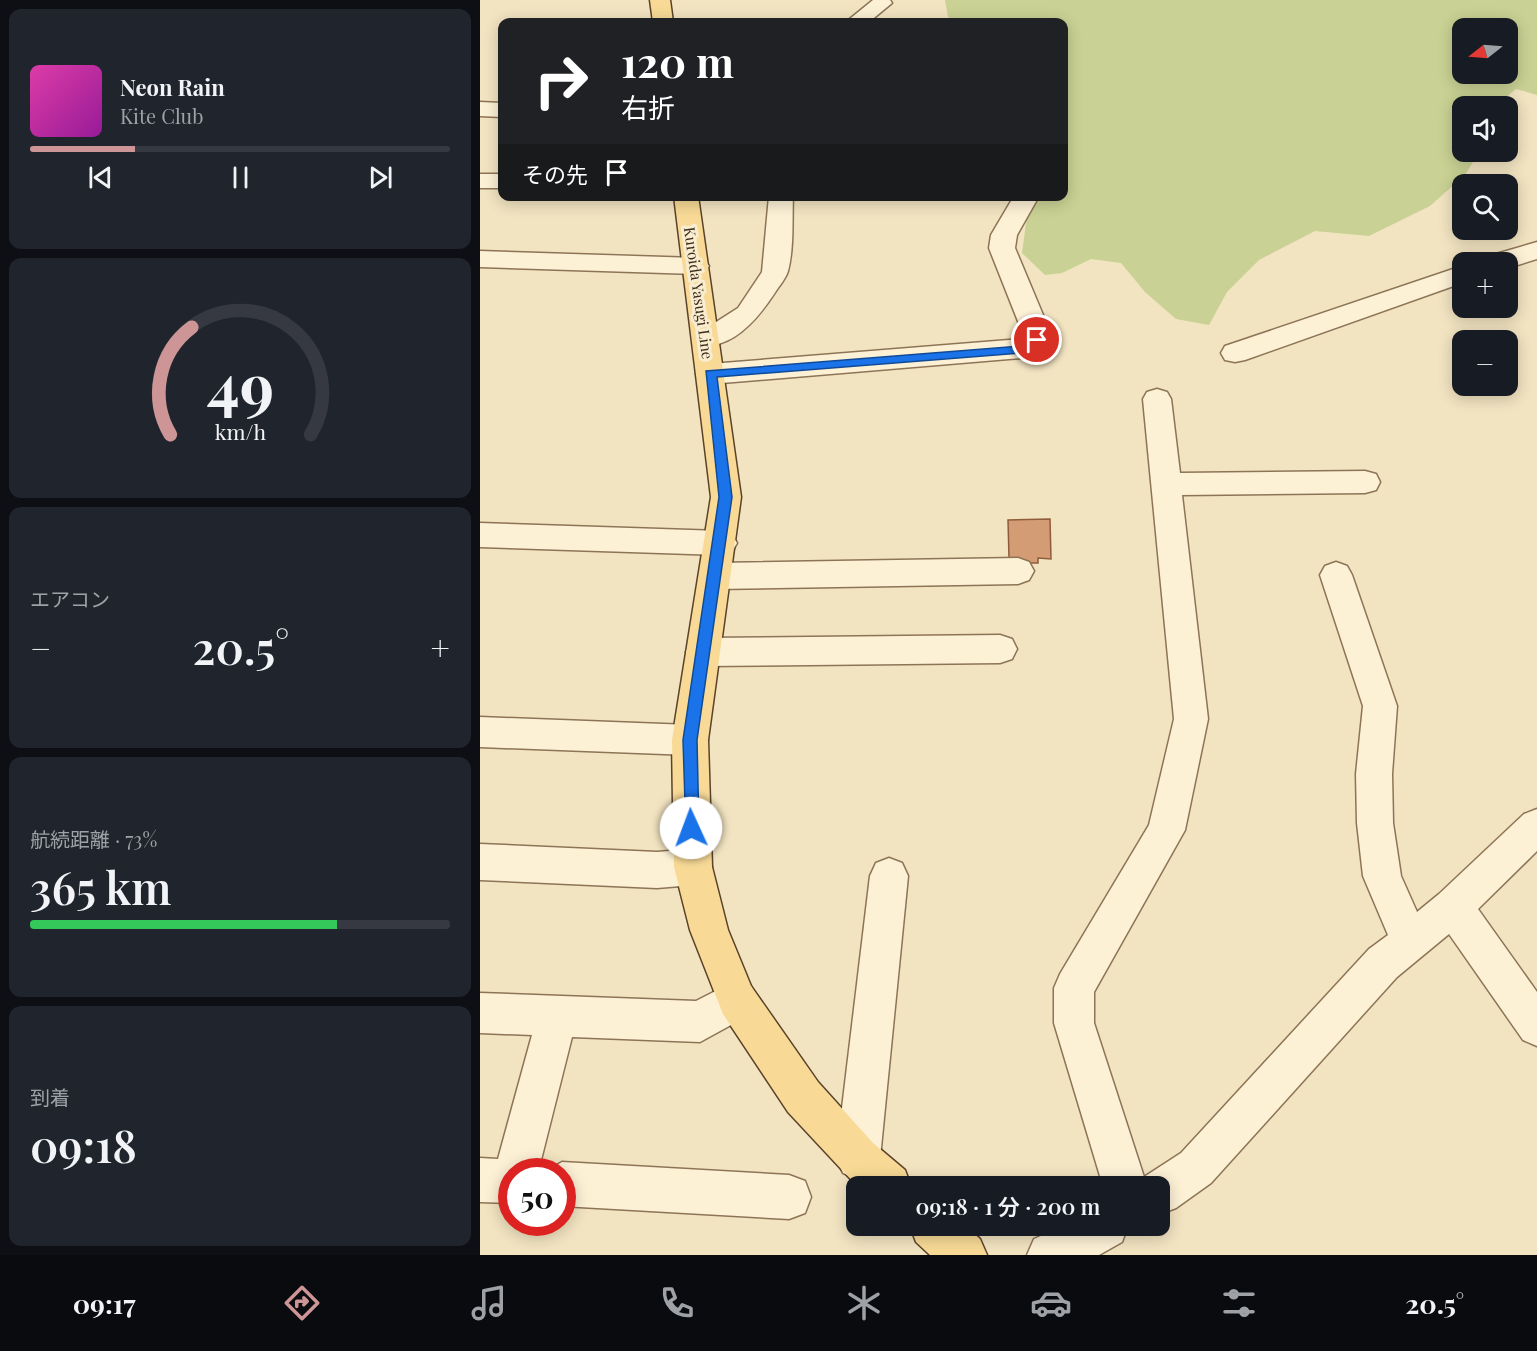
<!DOCTYPE html>
<html lang="ja">
<meta charset="utf-8">
<style>
:root{--surface:#171b24;--page:#20242c;--text:#f1f3f6;--muted:#9ea1a6;--line:#363941;--accent:#cd9596}
body{margin:0;font-family:"Playfair Display","Noto Sans JP",serif;background:var(--page);color:var(--text);height:100vh;display:flex;flex-direction:column;font-size:22px;white-space:nowrap}
*{box-sizing:border-box;margin:0}
p{font-size:20px;color:var(--muted)}
.icon{flex:none;width:33px;height:33px;fill:none;stroke:currentColor;stroke-width:2;stroke-linecap:round;stroke-linejoin:round}
.map{position:relative;flex:1;overflow:hidden}
.details{display:flex;flex-direction:column;gap:9px;padding:9px;background:#0d0f14;width:480px}
.details>*{flex:none}
.guide{position:absolute;left:18px;top:18px;width:570px;height:183px;border-radius:12px;box-shadow:0 3px 15px #0003;background:#202124;color:#fff;overflow:hidden}
.needle{width:39px;rotate:253deg}
.buttons{position:absolute;left:972px;top:18px;display:grid;gap:12px}
.buttons a{display:grid;place-items:center;width:66px;height:66px;border-radius:12px;background:var(--surface);box-shadow:0 3px 15px #0003;font-size:30px}
.speed{position:absolute;left:18px;top:1158px;display:flex;gap:12px;font-size:30px;font-weight:700;text-align:center}
.speed>*{display:grid;place-content:center;width:78px;height:78px;border-radius:50%;background:var(--surface);box-shadow:0 3px 15px #0003;line-height:1}
.speed .limit{border:9px solid #d22;background:#fff;color:#111}
.pin{position:absolute;display:grid;place-items:center;width:51px;height:51px;color:#fff;margin:-26px;border:3px solid #fff;border-radius:50%;box-shadow:0 2px 6px #0007}
.me{position:absolute;width:66px;margin:-33px;rotate:358deg;stroke-linejoin:round;filter:drop-shadow(0 0 4px #0008)}
.turn{display:flex;align-items:center;gap:21px;height:126px;padding:0 24px;font-size:27px}
.turn .icon{width:78px;height:78px;stroke-width:2.5}
.turn b{display:block;font-size:42px;line-height:51px}
.then{display:flex;align-items:center;height:57px;padding:0 24px;background:#0003;gap:12px;font-size:22px}
.big{font-size:45px;font-weight:600;line-height:1.1}
.details .tile{flex:1;display:flex;flex-direction:column;justify-content:center;gap:9px;min-width:0;padding:0 21px;border-radius:12px;background:var(--page)}
.details .dial{align-items:center;gap:0}
.dial svg{height:156px;overflow:visible;fill:none;stroke:var(--line);stroke-width:7;stroke-linecap:round;text-anchor:middle}
.dial text{fill:var(--text);stroke:none}
.song{display:flex;align-items:center;gap:18px}
.cover{width:72px;height:72px;border-radius:9px;background:linear-gradient(135deg,hsl(320 70% 55%),hsl(300 70% 35%))}
.played{height:6px;border-radius:3px;background:linear-gradient(90deg,var(--accent) 25%,var(--line) 25%)}
.keys{display:flex;justify-content:space-around;direction:ltr}
.heat{display:flex;justify-content:space-between;align-items:center;font-size:33px;direction:ltr}
.charge{height:9px;border-radius:4px;background:linear-gradient(90deg,#34c759 73%,var(--line) 0)}
.trip{position:absolute;left:366px;top:1176px;width:324px;height:60px;border-radius:12px;background:var(--surface);box-shadow:0 3px 15px #0003;font-weight:600;line-height:60px;text-align:center}
.dock{display:flex;height:96px;justify-content:space-around;align-items:center;background:#090b0e;color:var(--muted)}
.dock .icon{width:42px;height:42px}
.dock .current{color:var(--accent)}
.dock b{font-size:27px;color:var(--text)}
main{display:flex;flex:1;min-height:0}
.map>svg:first-child{display:block}
.green{fill:#c9d194;fill-rule:evenodd}
.building{fill:#d39c74;stroke:#8e5c3a;stroke-width:1.5}
.lines{fill:none;stroke-linecap:round;stroke-linejoin:round}
.minor-casing{stroke:#8d7457;stroke-width:3}
.major-casing{stroke:#5a422b;stroke-width:3}
.minor{fill:#fcf0d5;fill-rule:evenodd}
.major{fill:#f8da96;fill-rule:evenodd}
.route{fill:#1a73e8;stroke:#114b97;stroke-width:1.5}
.labels{text-anchor:middle;dominant-baseline:central;stroke-width:6;stroke-linejoin:round;paint-order:stroke}
.street-label{font-size:15px;fill:#3b2c1c;stroke:#f8edd1}
</style>
<main>
<section class="details">
<div class="tile">
<div class="song"><i class="cover"></i><div><b>Neon Rain</b><p>Kite Club</p></div></div>
<div class="played"></div>
<div class="keys"><svg class="icon" aria-label="previous" viewBox="0 0 24 24"><path d="M18 5L8 12l10 7zM5 5v14"/></svg><svg class="icon" aria-label="pause" viewBox="0 0 24 24"><path d="M8 5v14M16 5v14"/></svg><svg class="icon" aria-label="next" viewBox="0 0 24 24"><path d="M6 5l10 7-10 7zM19 5v14"/></svg></div>
</div>
<div class="tile dial"><svg viewBox="0 0 100 80">
<path d="M14 69A42 42 0 1 1 86 69"/>
<path d="M14 69A42 42 0 0 1 25 14" stroke="#cd9596"/>
<text x="50" y="56" font-size="32" font-weight="700">49</text>
<text x="50" y="72" font-size="11">km/h</text>
</svg></div>
<div class="tile"><p>エアコン</p>
<div class="heat"><a>−</a><b class="big">20.5°</b><a>+</a></div>
</div>
<div class="tile"><p>航続距離 · 73%</p><b class="big">365 km</b><div class="charge"></div></div>
<div class="tile"><p>到着</p><b class="big">09:18</b></div>
</section>
<div class="map">
<svg width="1057" height="1255" viewBox="0 0 1057 1255">
<rect width="100%" height="100%" fill="#f2e4c1"/>
<!-- green -->
<path class="green" d="M465 0H1057V95L1036 89 1015 106H982V152H999L985 175 950 206 889 236 835 231 779 260 747 292 729 325 696 319 665 292 641 263 611 259 582 273 565 275 542 253 547 216 561 197 584 196V97L588 77 584 69V22H477L468 17ZM982 28H1028V74H982Z"/>
<!-- building -->
<path class="building" d="M570 519 571 559 558 558V563H539V558H529L528 520Z"/>
<g class="lines">
<!-- minor casing -->
<g class="minor-casing">
<g id="minor">
<path d="M393 0H410L412 3 389 22H366Z"/>
<path d="M0 102 22 103V117L0 116Z"/>
<rect x="0" y="174" width="22" height="14"/>
<path d="M289 196H313C312 220 314 248 308 271 306 278 300 285 296 291 280 316 251 353 216 344L212 337 216 330 233 324 258 308 282 272Z"/>
<path d="M534 196H559L537 235 535 248 571 334 565 352 542 358 230 384 220 381 216 374 220 367 230 364 542 339 543 334 509 248 511 235Z"/>
<path d="M1057 242V259L1028 268V262H1005L1009 256Z"/>
<path d="M0 251 216 258 225 260 229 266 225 272 216 274 0 267Z"/>
<path d="M982 266V283L765 360 755 362 745 360 741 353 745 346Z"/>
<path d="M677 389 687 392 691 399 700 473 885 471 896 474 900 482 896 490 885 493 702 495 728 719 705 830 614 992V1023L664 1177 701 1153 889 949 908 935 883 876 877 823 876 774 883 706 840 575 845 566 856 562 867 566 872 575 917 706 912 774 913 823 921 876 937 912 959 894 1044 814 1057 809V851L998 909 1057 992V1046L1043 1040 969 934 917 977 731 1183 696 1208 680 1214V1186H623L574 1023V988L580 974 669 825 694 719 663 399 667 392Z"/>
<path d="M0 523 241 531 252 534 257 543 252 552 241 555 0 547Z"/>
<path d="M538 558 549 562 554 571 549 580 538 584 236 589 225 585 220 576 225 567 236 563Z"/>
<path d="M520 635 532 639 537 649 532 659 520 663 223 666 211 662 206 652 211 642 223 638Z"/>
<path d="M0 717 210 725 222 729 228 740 222 751 210 755 0 747Z"/>
<path d="M0 844 177 852 213 849 226 854 232 867 226 880 213 885 177 888 0 880Z"/>
<path d="M409 858 422 863 428 876 400 1158 393 1173 378 1180 363 1173 356 1158 390 876 396 863Z"/>
<path d="M257 980 271 986 277 1000 271 1014 220 1042 92 1037 58 1172H32V1203L0 1202V1158L18 1159 52 1035 0 1033V993L216 1001Z"/>
<path d="M82 1162 309 1175 325 1181 331 1197 325 1213 309 1219 82 1206V1172H65Z"/>
<path d="M583 1226H648L642 1242 619 1255H547L554 1239Z"/>
</g>
</g>
<!-- major casing -->
<g class="major-casing">
<g id="major">
<path d="M170 0H190L193 22H173Z"/>
<path d="M194 196H218L261 497 228 740 232 867 248 930 271 986 338 1082 393 1143 425 1170 431 1186H377L308 1112 243 1014 210 930 194 867 192 740 231 497Z"/>
<path d="M430 1226H485L500 1239 507 1255H450L436 1242Z"/>
</g>
</g>
<!-- minor -->
<use href="#minor" class="minor"/>
<!-- major -->
<use href="#major" class="major"/>
</g>
<!-- route -->
<path class="route" d="M557 336 563 340 559 348 542 353 237 377 252 497 217 740 219 828 216 833 211 835 206 833 203 740 239 497 226 371 541 346Z"/>
<g class="labels">
<!-- street labels -->
<g class="street-label">
<text transform="translate(219 293) rotate(82)">Kuroida Yasugi Line</text>
</g>
</g>
</svg>
<div class="buttons">
<a><svg class="needle" viewBox="-14 -14 28 28"><path d="M0-13l5 13h-10z" fill="#e53935"/><path d="M0 13l5-13h-10z" fill="#9ea1a6"/></svg></a>
<a><svg class="icon" aria-label="sound" viewBox="0 0 24 24"><path d="M4 9h4l5-4v14l-5-4H4zM17 9q2 3 0 6"/></svg></a>
<a><svg class="icon" aria-label="search" viewBox="0 0 24 24"><circle cx="10" cy="10" r="6"/><path d="M15 15l6 6"/></svg></a>
<a>+</a>
<a>−</a>
</div>
<div class="speed"><div class="limit">50</div></div>
<div class="pin" style="left:557px;top:340px;background:#d93025"><svg class="icon" aria-label="arrive" viewBox="0 0 24 24"><path d="M6 21V4h12l-3 4 3 4H6"/></svg></div>
<svg class="me" style="left:211px;top:828px" viewBox="-20 -20 40 40"><circle r="19" fill="#fff"/><path d="M0-13L10 11 0 6-10 11z" fill="#1a73e8"/></svg>
<div class="trip">09:18 · 1 分 · 200 m</div>
<div class="guide">
<div class="turn"><svg class="icon" aria-label="right" viewBox="0 0 24 24"><path d="M7 20v-9h11M14 6l5 5-5 5"/></svg><div><b>120 m</b>右折</div></div>
<div class="then">その先<svg class="icon" aria-label="arrive" viewBox="0 0 24 24"><path d="M6 21V4h12l-3 4 3 4H6"/></svg></div>
</div>
</div>
</main>
<nav class="dock">
<b>09:17</b>
<svg class="icon current" aria-label="directions" viewBox="0 0 24 24"><path d="M12 3l9 9-9 9-9-9zM9 14v-3h6M13 9l2 2-2 2"/></svg>
<svg class="icon" aria-label="music" viewBox="0 0 24 24"><path d="M9 18V5l10-2v13"/><circle cx="6" cy="18" r="3"/><circle cx="16" cy="16" r="3"/></svg>
<svg class="icon" aria-label="phone" viewBox="0 0 24 24"><path d="M5 4h4l2 5-3 2q2 4 5 5l2-3 5 2v4C11 20 4 13 5 4z"/></svg>
<svg class="icon" aria-label="climate" viewBox="0 0 24 24"><path d="M12 3v18M4 7l16 10M4 17L20 7"/></svg>
<svg class="icon" aria-label="car" viewBox="0 0 24 24"><path d="M5 17H2v-5l4-1 3-4h7l3 4 3 1v5h-3M9 17h6M6 11h13"/><circle cx="7" cy="17" r="2"/><circle cx="17" cy="17" r="2"/></svg>
<svg class="icon" aria-label="filters" viewBox="0 0 24 24"><path d="M4 7h16M4 17h16"/><circle cx="9" cy="7" r="2"/><circle cx="15" cy="17" r="2"/></svg>
<b>20.5°</b>
</nav>
